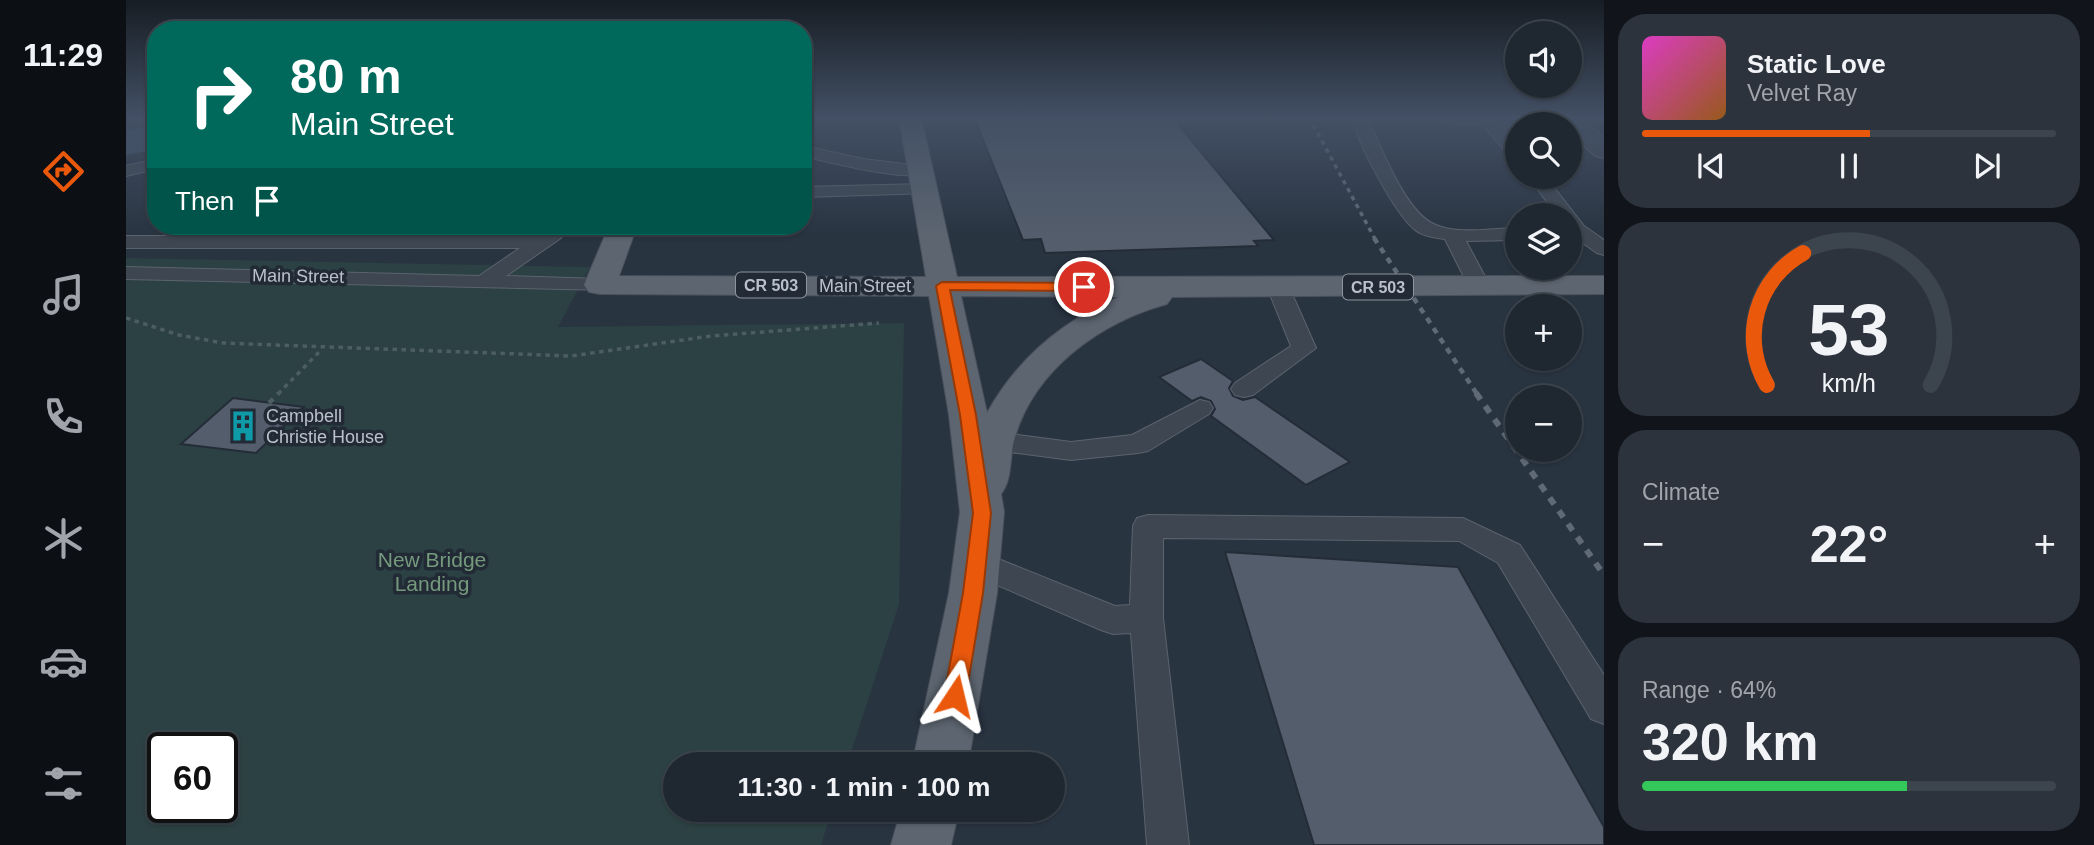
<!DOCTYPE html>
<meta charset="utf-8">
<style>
:root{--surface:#1f2731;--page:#2c333d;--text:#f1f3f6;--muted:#a1a5ab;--line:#3c444d;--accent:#ea580c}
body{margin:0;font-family:Arial,sans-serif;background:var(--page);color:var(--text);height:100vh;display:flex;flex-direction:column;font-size:26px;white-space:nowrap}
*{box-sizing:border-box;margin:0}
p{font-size:23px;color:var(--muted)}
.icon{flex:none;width:38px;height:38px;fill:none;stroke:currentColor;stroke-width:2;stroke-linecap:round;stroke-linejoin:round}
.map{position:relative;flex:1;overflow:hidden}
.details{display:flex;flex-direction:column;gap:14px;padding:14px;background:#11151b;width:490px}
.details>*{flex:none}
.top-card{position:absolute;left:21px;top:21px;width:665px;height:214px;border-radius:28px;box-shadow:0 2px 5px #0004,0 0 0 2px var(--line);background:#00695c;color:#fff;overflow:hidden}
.controls{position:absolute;left:1379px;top:21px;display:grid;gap:14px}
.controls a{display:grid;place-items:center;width:77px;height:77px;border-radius:50%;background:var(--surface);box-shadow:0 2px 5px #0004,0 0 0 2px var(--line);font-size:35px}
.speed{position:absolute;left:21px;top:732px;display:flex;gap:14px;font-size:35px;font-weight:700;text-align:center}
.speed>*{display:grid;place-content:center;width:91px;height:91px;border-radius:50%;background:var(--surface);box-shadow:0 2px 5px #0004,0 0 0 2px var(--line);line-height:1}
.speed .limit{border:4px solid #111;border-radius:10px;background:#fff;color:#111}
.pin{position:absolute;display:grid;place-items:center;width:60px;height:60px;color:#fff;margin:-30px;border:4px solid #fff;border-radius:50%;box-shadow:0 2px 7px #0007}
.me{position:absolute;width:77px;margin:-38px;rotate:10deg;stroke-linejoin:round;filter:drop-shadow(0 0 5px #0008)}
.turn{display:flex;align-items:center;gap:24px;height:147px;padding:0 28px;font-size:32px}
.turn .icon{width:91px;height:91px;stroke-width:2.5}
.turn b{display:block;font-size:49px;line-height:60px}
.then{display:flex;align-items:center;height:66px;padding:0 28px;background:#0003;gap:14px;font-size:26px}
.big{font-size:52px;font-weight:700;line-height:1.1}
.details .widget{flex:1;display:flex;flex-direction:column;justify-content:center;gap:10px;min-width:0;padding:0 24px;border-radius:28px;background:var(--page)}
.details .dial{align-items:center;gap:0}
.dial svg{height:182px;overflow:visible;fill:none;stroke:var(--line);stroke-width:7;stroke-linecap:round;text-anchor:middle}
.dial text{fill:var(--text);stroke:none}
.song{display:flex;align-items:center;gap:21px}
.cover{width:84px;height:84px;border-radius:10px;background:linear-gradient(135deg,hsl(310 70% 55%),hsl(30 70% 35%))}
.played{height:7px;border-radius:4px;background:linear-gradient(90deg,var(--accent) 55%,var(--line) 55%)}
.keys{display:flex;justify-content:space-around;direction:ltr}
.heat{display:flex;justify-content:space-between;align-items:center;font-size:38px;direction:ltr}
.charge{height:10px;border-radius:5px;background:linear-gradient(90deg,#34c759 64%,var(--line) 0)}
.trip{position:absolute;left:537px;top:752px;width:402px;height:70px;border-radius:35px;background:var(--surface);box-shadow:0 2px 5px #0004,0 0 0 2px var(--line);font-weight:700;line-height:70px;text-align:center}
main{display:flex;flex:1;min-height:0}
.tabs{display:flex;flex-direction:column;width:126px;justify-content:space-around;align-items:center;background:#0c1014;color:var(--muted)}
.tabs .icon{width:49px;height:49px}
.tabs .active{color:var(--accent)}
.tabs b{font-size:32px;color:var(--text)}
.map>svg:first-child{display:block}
.green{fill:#2c4143;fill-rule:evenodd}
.water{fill:#415268}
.building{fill:#535d6b;stroke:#242c38;stroke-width:2}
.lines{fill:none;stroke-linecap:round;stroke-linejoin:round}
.lane-casing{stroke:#5b636e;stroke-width:2}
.street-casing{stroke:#5b636e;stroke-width:2}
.primary-casing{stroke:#4a515d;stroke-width:2}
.path-far1{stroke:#4c5e61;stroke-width:3.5;stroke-dasharray:4.5 4.5;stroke-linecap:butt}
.path{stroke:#4c5e61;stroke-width:4.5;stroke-dasharray:6 6;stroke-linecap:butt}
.lane{fill:#3d4651;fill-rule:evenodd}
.street{fill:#3d4651;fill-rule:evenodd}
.primary{fill:#5c6570;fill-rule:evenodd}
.rail-far2{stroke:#606a77;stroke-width:3.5;stroke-dasharray:4.5 4.5;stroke-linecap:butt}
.rail-far1{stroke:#606a77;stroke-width:4.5;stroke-dasharray:6 6;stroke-linecap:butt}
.rail{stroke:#606a77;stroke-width:6;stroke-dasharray:8 8;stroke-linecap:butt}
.route{fill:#ea580c;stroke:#983908;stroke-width:2}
.labels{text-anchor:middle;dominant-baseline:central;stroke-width:7;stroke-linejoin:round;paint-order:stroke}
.shield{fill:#222a36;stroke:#8c949e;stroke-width:2}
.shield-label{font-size:16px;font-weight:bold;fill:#bac1cb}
.street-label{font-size:18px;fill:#bac1cb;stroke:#222a36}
.poi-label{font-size:18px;fill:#bac1cb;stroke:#222a36;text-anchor:start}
.near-park-label{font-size:21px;fill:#74997c;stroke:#222a36}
</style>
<main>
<nav class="tabs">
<b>11:29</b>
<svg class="icon active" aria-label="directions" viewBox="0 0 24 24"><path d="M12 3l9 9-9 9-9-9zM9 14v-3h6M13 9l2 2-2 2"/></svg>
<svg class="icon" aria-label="music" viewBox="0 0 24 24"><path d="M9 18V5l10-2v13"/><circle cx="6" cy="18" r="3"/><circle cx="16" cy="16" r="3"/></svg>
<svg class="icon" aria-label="phone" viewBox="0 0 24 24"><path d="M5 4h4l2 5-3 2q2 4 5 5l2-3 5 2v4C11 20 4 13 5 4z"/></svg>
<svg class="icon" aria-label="climate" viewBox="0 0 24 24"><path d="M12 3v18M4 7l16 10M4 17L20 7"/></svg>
<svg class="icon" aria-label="car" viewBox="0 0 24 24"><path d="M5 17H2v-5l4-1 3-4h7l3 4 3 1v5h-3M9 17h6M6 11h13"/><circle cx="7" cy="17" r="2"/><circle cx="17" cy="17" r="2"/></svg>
<svg class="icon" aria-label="filters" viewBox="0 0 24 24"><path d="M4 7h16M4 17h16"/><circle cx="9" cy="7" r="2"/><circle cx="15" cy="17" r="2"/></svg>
</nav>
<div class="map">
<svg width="1478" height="845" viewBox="0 0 1478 845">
<rect width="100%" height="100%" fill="#293441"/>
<!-- green -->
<path class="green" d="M0 258 464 267 432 327 778 323 773 604 721 765H550V810H706L695 845H0ZM37 747H96V807H37Z"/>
<!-- water -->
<path class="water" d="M30 125V149L0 155V130Z"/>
<!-- building -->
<g class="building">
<path d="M848 117H1046L1148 240 1128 241 1132 246 919 253 915 239 897 240Z"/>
<path d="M1075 359 1107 381 1103 388 1107 396 1117 400 1129 397 1224 462 1180 485 1085 416 1089 409 1085 401 1075 397 1066 401 1033 377Z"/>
<path d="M107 398 178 407 130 453 55 444Z"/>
<path d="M1099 552 1332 567 1478 827V845H1188Z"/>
</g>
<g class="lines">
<!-- lane casing -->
<g class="lane-casing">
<g id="lane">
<path d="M1227 117H1247L1243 121C1256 149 1280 214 1310 225 1333 235 1366 228 1391 228V240L1340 241 1364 286 1361 291H1345L1319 239C1309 238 1296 236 1288 229 1269 213 1229 140 1227 117Z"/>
<path d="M1310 117C1329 117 1391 112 1404 124H1391V128L1376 127 1391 144V159L1385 158 1357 125 1317 122Z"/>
<path d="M677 146 738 159 794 166 803 171C790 185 698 161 677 156Z"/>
<path d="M30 159V169L0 176V166Z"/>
<path d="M1402 177H1420L1458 226 1478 240V255L1471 253 1444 234V215H1431Z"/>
<path d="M798 184 804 185 807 189 804 193 677 197V187Z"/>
<path d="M424 226H443L435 238 380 276 474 279 482 280 485 285 482 290 0 279V267L353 276 394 248H0V236H412Z"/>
<path d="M1152 281 1160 282 1163 287 1190 348 1127 395 1118 397 1109 395 1105 389 1109 383 1165 346 1141 287 1144 282Z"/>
<path d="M1074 400 1083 402 1087 408 1083 414 1022 451 1012 453 945 460 868 450 858 448 855 441 858 434 868 432 945 442 1006 435Z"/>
<path d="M1022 515 1337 518 1394 545 1478 675V724L1465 719 1372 563 1333 541 1037 538V618L1063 845H1021L1005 633 987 634 975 630 839 571 834 562 839 553 850 550 989 606 1004 605 1007 526 1011 518Z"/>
</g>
</g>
<!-- street casing -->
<g class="street-casing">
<path id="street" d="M1429 117H1454L1478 138V158L1469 156 1444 133V124H1435Z"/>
</g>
<!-- primary casing -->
<g class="primary-casing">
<g id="primary">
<path d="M773 117H795L831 277 1478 276V294L1046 297 1041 304C975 322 909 369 889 437 883 456 887 479 875 494L878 512 871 593 842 765H786L823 593 834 512 823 415 803 296 474 294 463 292 458 285 483 226H511L493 276 800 277ZM835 296 993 297C936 321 891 359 861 413Z"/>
<path d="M775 810H833L825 845H765Z"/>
</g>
</g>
<!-- path-far1 -->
<g class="path-far1">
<path d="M0 318 53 335 97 343 445 356 585 336 753 323"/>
<path d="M152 394 196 349"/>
</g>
<!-- path -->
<path class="path" d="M143 403 153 393"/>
<!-- lane -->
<use href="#lane" class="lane"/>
<!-- street -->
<use href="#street" class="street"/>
<!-- primary -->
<use href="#primary" class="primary"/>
<!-- rail-far2 -->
<path class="rail-far2" d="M1183 117 1249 239"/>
<!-- rail-far1 -->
<path class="rail-far1" d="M1248 238 1351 394"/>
<!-- rail -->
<path class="rail" d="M1350 393 1478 575"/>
</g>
<!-- sky -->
<linearGradient id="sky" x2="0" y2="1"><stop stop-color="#171d24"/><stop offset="0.5" stop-color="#435065"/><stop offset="1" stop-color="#435065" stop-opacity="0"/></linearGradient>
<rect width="1478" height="236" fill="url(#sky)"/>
<!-- route -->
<path class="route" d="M816 282 958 283 964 287 958 291 824 290 850 415 865 513 857 593 840 696 837 703 829 706 822 703 818 696 837 593 847 513 834 415 810 286Z"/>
<!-- icons -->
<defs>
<g id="building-bare" transform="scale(2.415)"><path d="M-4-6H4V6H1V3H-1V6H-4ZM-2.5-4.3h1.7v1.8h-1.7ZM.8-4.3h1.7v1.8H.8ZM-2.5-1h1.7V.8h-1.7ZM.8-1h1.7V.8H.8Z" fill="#0f9aa8" stroke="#222a36" stroke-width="2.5" paint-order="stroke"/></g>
</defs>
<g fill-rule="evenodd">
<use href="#building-bare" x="117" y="426"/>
</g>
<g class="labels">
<!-- shield labels -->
<g class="shield">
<rect x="610" y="272.5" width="70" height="25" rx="5"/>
<rect x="1217" y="274.5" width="70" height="25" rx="5"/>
</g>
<g class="shield-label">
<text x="645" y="285">CR 503</text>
<text x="1252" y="287">CR 503</text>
</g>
<!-- street labels -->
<g class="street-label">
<text transform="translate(172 276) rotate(1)">Main Street</text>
<text x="739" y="286">Main Street</text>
</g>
<!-- poi labels -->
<g class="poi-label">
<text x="140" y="416">Campbell<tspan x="140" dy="21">Christie House</tspan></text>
</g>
<!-- near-park labels -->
<g class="near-park-label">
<text x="306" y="559">New Bridge<tspan x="306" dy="24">Landing</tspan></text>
</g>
</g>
</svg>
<div class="controls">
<a><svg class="icon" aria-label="sound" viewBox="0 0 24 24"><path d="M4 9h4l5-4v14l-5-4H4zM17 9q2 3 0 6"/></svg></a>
<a><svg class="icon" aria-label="search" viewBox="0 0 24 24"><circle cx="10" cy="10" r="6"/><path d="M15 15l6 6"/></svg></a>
<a><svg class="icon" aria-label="layers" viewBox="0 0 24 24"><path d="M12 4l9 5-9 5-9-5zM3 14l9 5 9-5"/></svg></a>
<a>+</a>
<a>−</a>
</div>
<div class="speed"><div class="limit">60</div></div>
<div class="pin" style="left:958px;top:287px;background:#d93025"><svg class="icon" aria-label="arrive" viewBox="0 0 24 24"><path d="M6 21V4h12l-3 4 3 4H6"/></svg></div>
<svg class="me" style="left:829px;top:696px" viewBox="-20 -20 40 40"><path d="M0-17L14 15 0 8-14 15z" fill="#ea580c" stroke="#fff" stroke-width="4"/></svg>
<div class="trip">11:30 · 1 min · 100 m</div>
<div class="top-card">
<div class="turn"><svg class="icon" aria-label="right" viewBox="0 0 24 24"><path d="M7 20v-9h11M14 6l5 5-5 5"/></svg><div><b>80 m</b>Main Street</div></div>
<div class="then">Then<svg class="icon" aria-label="arrive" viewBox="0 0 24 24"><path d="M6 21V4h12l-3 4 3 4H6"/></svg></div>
</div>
</div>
<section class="details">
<div class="widget">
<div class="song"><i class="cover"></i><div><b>Static Love</b><p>Velvet Ray</p></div></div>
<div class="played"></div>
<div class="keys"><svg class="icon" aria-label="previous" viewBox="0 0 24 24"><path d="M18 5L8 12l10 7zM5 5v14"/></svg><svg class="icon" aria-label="pause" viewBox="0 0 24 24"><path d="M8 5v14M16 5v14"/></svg><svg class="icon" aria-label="next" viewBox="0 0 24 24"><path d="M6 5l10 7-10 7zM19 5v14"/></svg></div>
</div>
<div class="widget dial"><svg viewBox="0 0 100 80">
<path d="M14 69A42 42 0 1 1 86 69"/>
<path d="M14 69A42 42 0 0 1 30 11" stroke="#ea580c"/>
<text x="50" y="56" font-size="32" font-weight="700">53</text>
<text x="50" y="72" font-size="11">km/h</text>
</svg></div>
<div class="widget"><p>Climate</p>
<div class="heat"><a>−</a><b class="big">22°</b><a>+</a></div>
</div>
<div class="widget"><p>Range · 64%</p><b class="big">320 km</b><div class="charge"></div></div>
</section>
</main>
